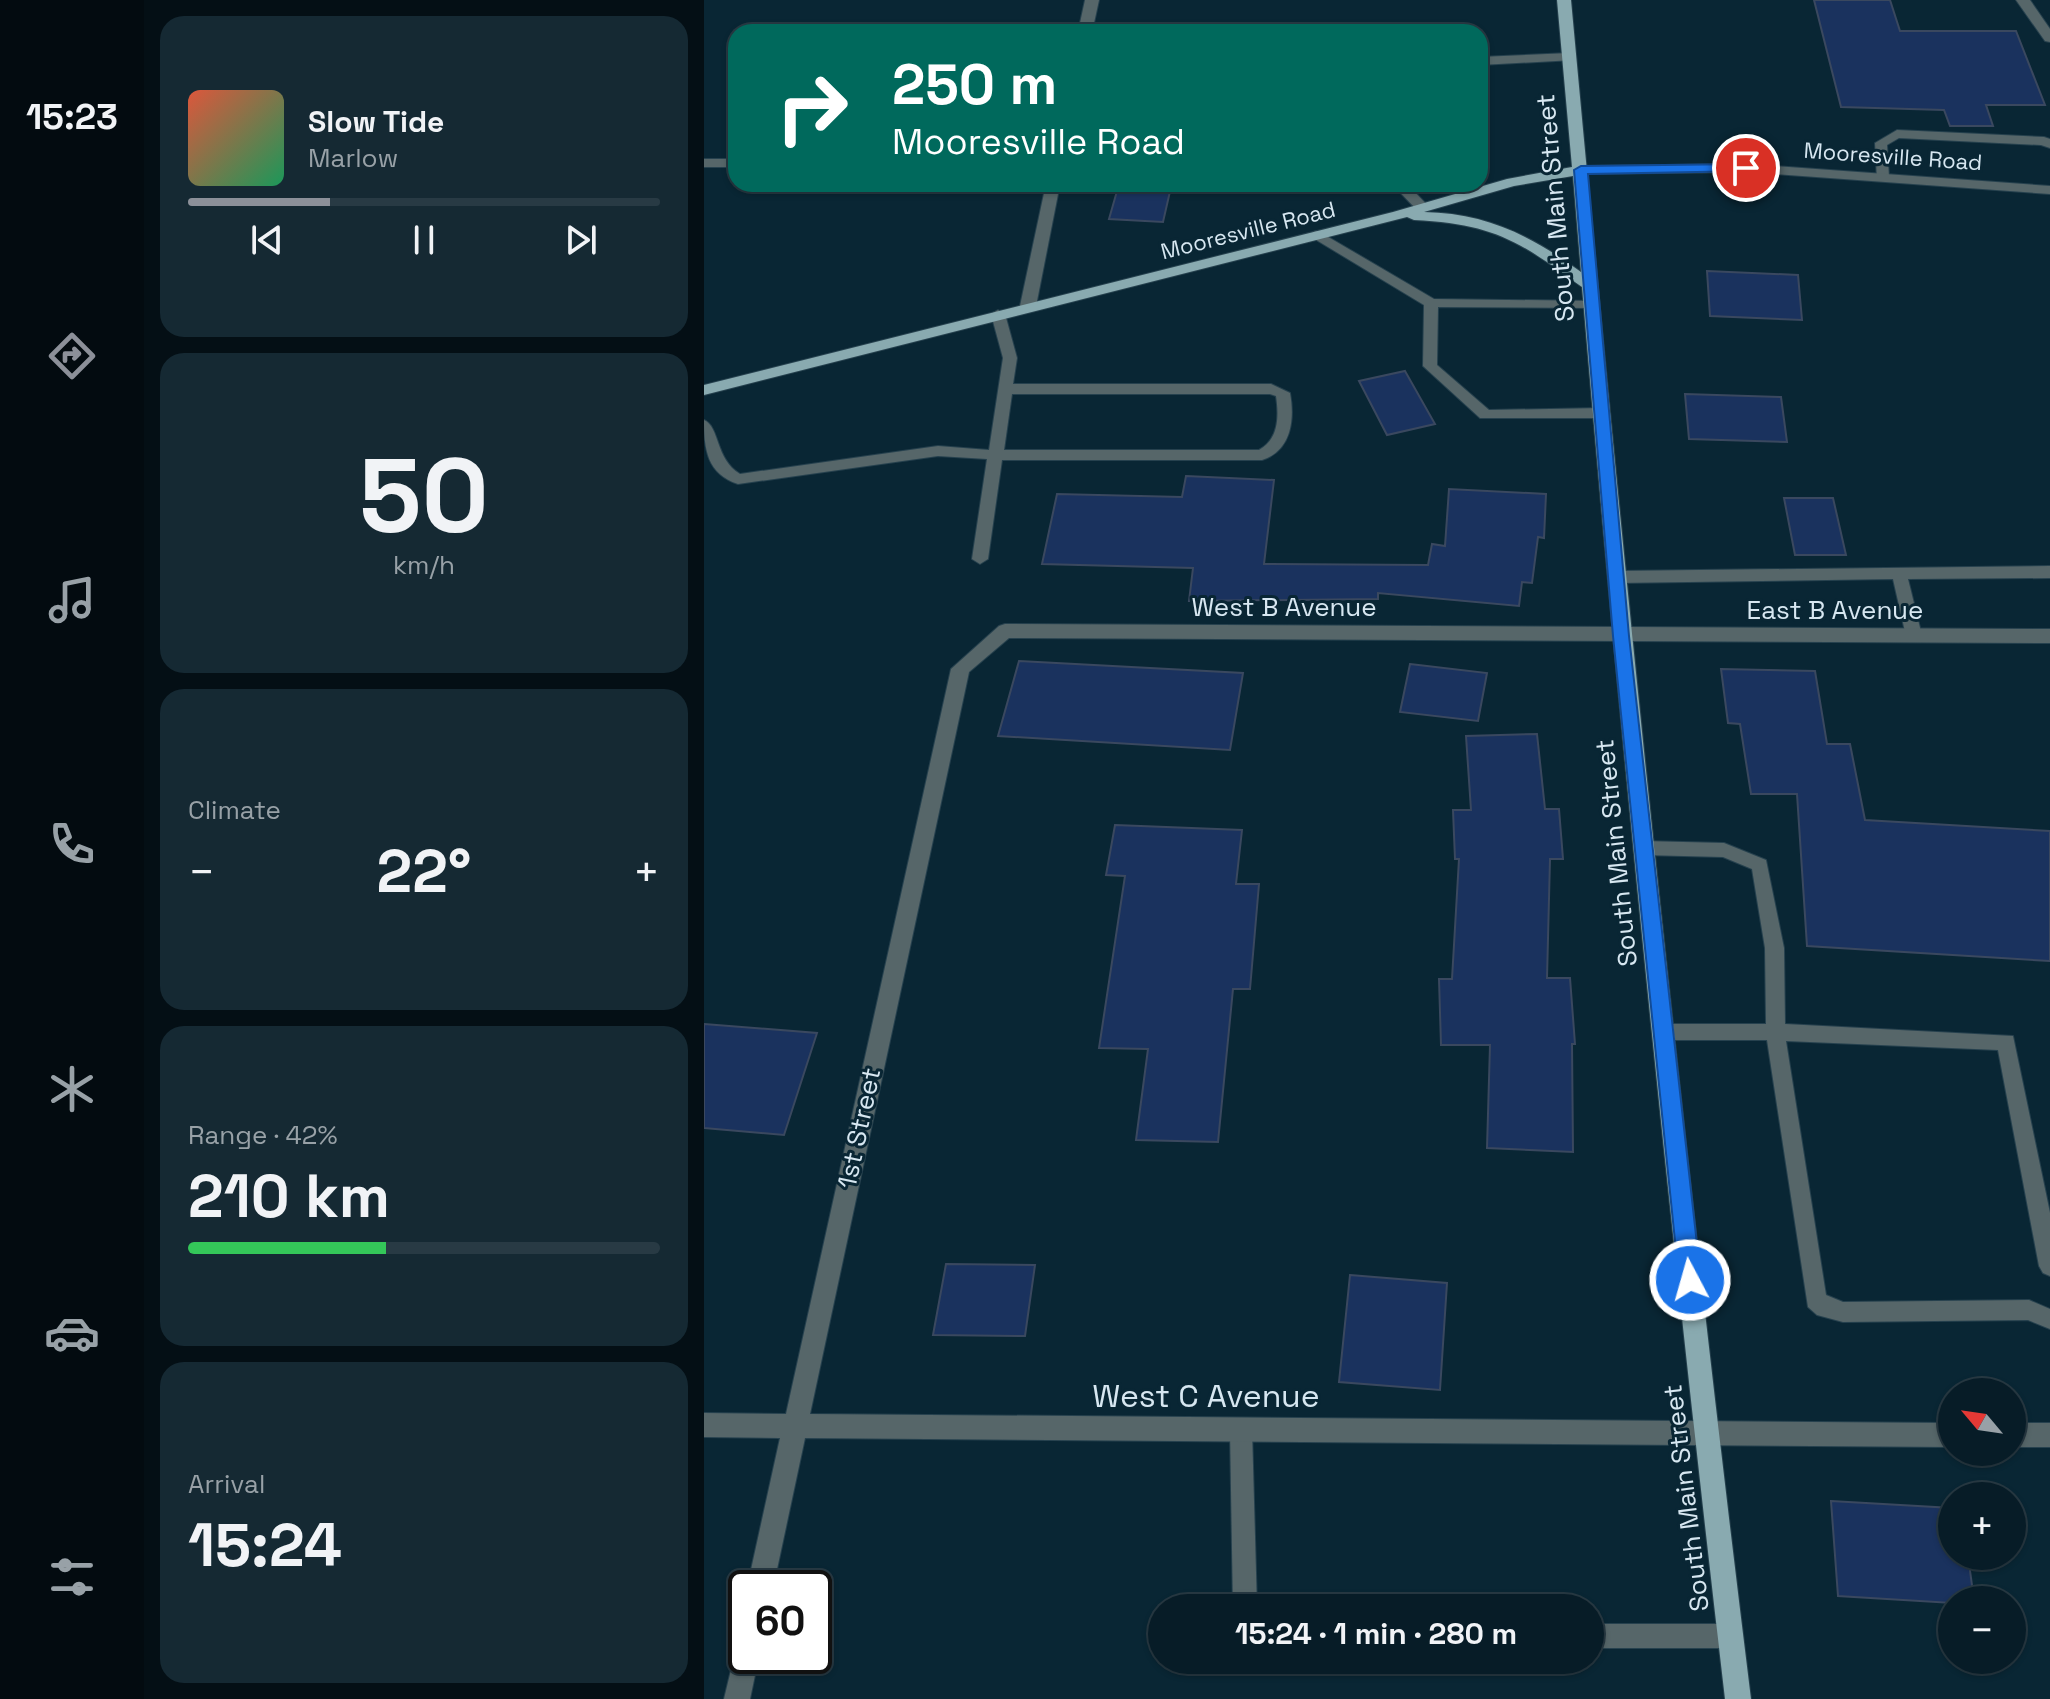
<!DOCTYPE html>
<meta charset="utf-8">
<style>
:root{--surface:#071c27;--page:#152933;--text:#f1f3f6;--muted:#98a1a7;--line:#283a44;--accent:#8c9099}
body{margin:0;font-family:"Space Grotesk",sans-serif;background:var(--page);color:var(--text);height:100vh;display:flex;flex-direction:column;font-size:30px;white-space:nowrap}
*{box-sizing:border-box;margin:0}
p{font-size:26px;color:var(--muted)}
.icon{flex:none;width:44px;height:44px;fill:none;stroke:currentColor;stroke-width:2;stroke-linecap:round;stroke-linejoin:round}
.map{position:relative;flex:1;overflow:hidden}
.sheet{display:flex;flex-direction:column;gap:16px;padding:16px;background:#040f15;width:560px}
.sheet>*{flex:none}
.hud{position:absolute;left:24px;top:24px;width:760px;height:168px;border-radius:24px;box-shadow:0 2px 6px #0004,0 0 0 2px var(--line);background:#00695c;color:#fff;overflow:hidden}
.needle{width:52px;rotate:299deg}
.tools{position:absolute;left:1234px;top:1378px;display:grid;gap:16px}
.tools a{display:grid;place-items:center;width:88px;height:88px;border-radius:50%;background:var(--surface);box-shadow:0 2px 6px #0004,0 0 0 2px var(--line);font-size:40px}
.speed{position:absolute;left:24px;top:1570px;display:flex;gap:16px;font-size:40px;font-weight:700;text-align:center}
.speed>*{display:grid;place-content:center;width:104px;height:104px;border-radius:50%;background:var(--surface);box-shadow:0 2px 6px #0004,0 0 0 2px var(--line);line-height:1}
.speed .limit{border:4px solid #111;border-radius:12px;background:#fff;color:#111}
.pin{position:absolute;display:grid;place-items:center;width:68px;height:68px;color:#fff;margin:-34px;border:4px solid #fff;border-radius:50%;box-shadow:0 2px 8px #0007}
.me{position:absolute;width:88px;margin:-44px;rotate:354deg;stroke-linejoin:round;filter:drop-shadow(0 0 6px #0008)}
.turn{display:flex;align-items:center;gap:28px;height:168px;padding:0 32px;font-size:36px}
.turn .icon{width:104px;height:104px;stroke-width:2.5}
.turn b{display:block;font-size:56px;line-height:68px}
.big{font-size:60px;font-weight:600;line-height:1.1}
.sheet .card{flex:1;display:flex;flex-direction:column;justify-content:center;gap:12px;min-width:0;padding:0 28px;border-radius:24px;background:var(--page)}
.sheet .dial{align-items:center;gap:0}
.dial b{font-size:104px;line-height:1}
.song{display:flex;align-items:center;gap:24px}
.cover{width:96px;height:96px;border-radius:12px;background:linear-gradient(135deg,hsl(10 70% 55%),hsl(150 70% 35%))}
.played{height:8px;border-radius:4px;background:linear-gradient(90deg,var(--accent) 30%,var(--line) 30%)}
.keys{display:flex;justify-content:space-around;direction:ltr}
.heat{display:flex;justify-content:space-between;align-items:center;font-size:44px;direction:ltr}
.charge{height:12px;border-radius:6px;background:linear-gradient(90deg,#34c759 42%,var(--line) 0)}
.trip{position:absolute;left:444px;top:1594px;width:456px;height:80px;border-radius:40px;background:var(--surface);box-shadow:0 2px 6px #0004,0 0 0 2px var(--line);font-weight:600;line-height:80px;text-align:center}
main{display:flex;flex:1;min-height:0}
.dock{display:flex;flex-direction:column;width:144px;justify-content:space-around;align-items:center;background:#030b10;color:var(--muted)}
.dock .icon{width:56px;height:56px}
.dock .active{color:var(--accent)}
.dock b{font-size:36px;color:var(--text)}
.map>svg:first-child{display:block}
.building{fill:#1a325e;stroke:#3a485f;stroke-width:2}
.lines{fill:none;stroke-linecap:round;stroke-linejoin:round}
.service-casing{stroke:#26414e;stroke-width:2}
.minor-casing{stroke:#26414e;stroke-width:2}
.tertiary-casing{stroke:#26414e;stroke-width:2}
.primary-casing{stroke:#26414e;stroke-width:2}
.service{fill:#566669;fill-rule:evenodd}
.minor{fill:#566669;fill-rule:evenodd}
.tertiary{fill:#566669;fill-rule:evenodd}
.primary{fill:#89aab0;fill-rule:evenodd}
.route{fill:#1a73e8;stroke:#114b97;stroke-width:2}
.labels{text-anchor:middle;dominant-baseline:central;stroke-width:6;stroke-linejoin:round;paint-order:stroke}
.far-street-label{font-size:22px;fill:#d7e7f1;stroke:#092634}
.street-label{font-size:26px;fill:#d7e7f1;stroke:#092634}
.near-street-label{font-size:32px;fill:#d7e7f1;stroke:#092634}
</style>
<main>
<nav class="dock">
<b>15:23</b>
<svg class="icon active" aria-label="directions" viewBox="0 0 24 24"><path d="M12 3l9 9-9 9-9-9zM9 14v-3h6M13 9l2 2-2 2"/></svg>
<svg class="icon" aria-label="music" viewBox="0 0 24 24"><path d="M9 18V5l10-2v13"/><circle cx="6" cy="18" r="3"/><circle cx="16" cy="16" r="3"/></svg>
<svg class="icon" aria-label="phone" viewBox="0 0 24 24"><path d="M5 4h4l2 5-3 2q2 4 5 5l2-3 5 2v4C11 20 4 13 5 4z"/></svg>
<svg class="icon" aria-label="climate" viewBox="0 0 24 24"><path d="M12 3v18M4 7l16 10M4 17L20 7"/></svg>
<svg class="icon" aria-label="car" viewBox="0 0 24 24"><path d="M5 17H2v-5l4-1 3-4h7l3 4 3 1v5h-3M9 17h6M6 11h13"/><circle cx="7" cy="17" r="2"/><circle cx="17" cy="17" r="2"/></svg>
<svg class="icon" aria-label="filters" viewBox="0 0 24 24"><path d="M4 7h16M4 17h16"/><circle cx="9" cy="7" r="2"/><circle cx="15" cy="17" r="2"/></svg>
</nav>
<section class="sheet">
<div class="card">
<div class="song"><i class="cover"></i><div><b>Slow Tide</b><p>Marlow</p></div></div>
<div class="played"></div>
<div class="keys"><svg class="icon" aria-label="previous" viewBox="0 0 24 24"><path d="M18 5L8 12l10 7zM5 5v14"/></svg><svg class="icon" aria-label="pause" viewBox="0 0 24 24"><path d="M8 5v14M16 5v14"/></svg><svg class="icon" aria-label="next" viewBox="0 0 24 24"><path d="M6 5l10 7-10 7zM19 5v14"/></svg></div>
</div>
<div class="card dial"><b>50</b><p>km/h</p></div>
<div class="card"><p>Climate</p>
<div class="heat"><a>−</a><b class="big">22°</b><a>+</a></div>
</div>
<div class="card"><p>Range · 42%</p><b class="big">210 km</b><div class="charge"></div></div>
<div class="card"><p>Arrival</p><b class="big">15:24</b></div>
</section>
<div class="map">
<svg width="1346" height="1699" viewBox="0 0 1346 1699">
<rect width="100%" height="100%" fill="#092634"/>
<!-- building -->
<g class="building">
<path d="M1110 0H1186L1196 31H1312L1341 105H1282L1289 126H1246L1240 110 1137 107Z"/>
<path d="M415 184 467 187 459 222 405 219Z"/>
<path d="M1003 271 1094 275 1098 320 1006 316Z"/>
<path d="M701 371 731 424 683 435 655 381Z"/>
<path d="M981 394 1077 397 1083 442 985 439Z"/>
<path d="M482 476 570 480 560 564 724 565 728 544 741 546 745 489 842 494 840 538 834 537 828 583 818 582 815 606 674 593V599L485 601 489 568 338 564 353 494 478 497Z"/>
<path d="M1080 498H1129L1142 555H1091Z"/>
<path d="M315 661 539 673 526 750 294 736Z"/>
<path d="M706 664 783 673 774 721 696 712Z"/>
<path d="M1017 669 1111 671 1123 744H1146L1161 820 1346 831V961L1103 946 1093 794H1047L1036 724 1024 723Z"/>
<path d="M833 734 841 809H855L859 859H846L843 978H866L871 1044H868L869 1152 783 1148 786 1045H737L735 979H748L755 859H751L749 810H767L762 736Z"/>
<path d="M411 825 538 830 532 884H555L546 989H529L514 1142 432 1140 444 1049 395 1048 421 876 402 875Z"/>
<path d="M0 1024 113 1033 80 1135 0 1128Z"/>
<path d="M242 1264 331 1265 321 1336 229 1335Z"/>
<path d="M646 1275 743 1283 736 1390 635 1382Z"/>
<path d="M1127 1501 1248 1508V1556H1264L1270 1600H1248V1603L1134 1596Z"/>
</g>
<g class="lines">
<!-- service casing -->
<g class="service-casing">
<g id="service">
<path d="M866 53 872 57 870 60 776 65V57Z"/>
<path d="M1193 130 1340 137 1346 139V148L1337 145 1195 138 1183 145 1185 177 1173 180 1171 143Z"/>
<path d="M614 231 730 299 893 301V307L888 308 734 307 733 365 785 410 898 408 905 413 898 418H776L719 366 720 305 609 238V232Z"/>
<path d="M294 310 301 314 313 358 309 384H567L586 393C591 420 587 451 558 460H298L284 559 276 564 268 559 283 459 234 456 34 484C3 474 0 449 0 420 16 427 11 459 36 474L234 446 285 450 299 358 287 314ZM308 394H566L572 396C575 416 575 439 555 450H300Z"/>
<path d="M1346 566V578L1204 579 1218 636 1210 642 1202 636 1189 579 912 583 904 577 912 571Z"/>
<path d="M939 841 1020 843 1062 860 1080 948 1081 1024 1309 1036 1346 1213V1276L1339 1273 1335 1266 1294 1050 1082 1041 1122 1295 1139 1302 1325 1300 1346 1309V1329L1324 1320 1139 1322 1113 1315 1104 1307 1063 1040H959L952 1038 949 1032 952 1026 959 1024H1062L1061 948 1048 869 1019 857 939 855 933 853 930 848 933 843Z"/>
<path d="M537 1419 545 1422 548 1430 553 1608H529L526 1430 529 1422Z"/>
<path d="M886 1624H1026L1034 1628 1038 1636 1034 1644 1026 1648H886Z"/>
</g>
</g>
<!-- minor casing -->
<g class="minor-casing">
<g id="minor">
<path d="M381 0H395L388 32H374Z"/>
<path d="M1312 0H1326L1346 29V42L1341 41Z"/>
<rect x="0" y="159" width="32" height="8"/>
<path d="M342 184H356L332 306 324 311 316 306Z"/>
<path d="M688 184H703L726 208 719 212 714 211Z"/>
<path d="M301 624 1346 629V643L305 638 265 672 106 1414 1248 1423V1447L101 1438 69 1588H43L76 1438 0 1437V1413L82 1414 247 669 295 626Z"/>
<rect x="1308" y="1423" width="38" height="24"/>
<path d="M42 1641V1656H55L46 1699H20L33 1645Z"/>
</g>
</g>
<!-- tertiary casing -->
<g class="tertiary-casing">
<path id="tertiary" d="M1042 164 1346 186V194L1042 172 877 174 870 170 877 166Z"/>
</g>
<!-- primary casing -->
<g class="primary-casing">
<path id="primary" d="M853 0H867C919 565 977 1134 1047 1699H1021C966 1229 918 759 878 287 815 241 790 224 710 220L703 217 0 395V385L689 212 803 179 868 167ZM869 176 877 272C828 236 782 213 720 212L810 186Z"/>
</g>
<!-- service -->
<use href="#service" class="service"/>
<!-- minor -->
<use href="#minor" class="minor"/>
<!-- tertiary -->
<use href="#tertiary" class="tertiary"/>
<!-- primary -->
<use href="#primary" class="primary"/>
</g>
<!-- route -->
<path class="route" d="M1042 164 1049 168 1047 171 884 174 925 636 997 1280 993 1287 986 1290 978 1287 975 1280 909 636 870 170 877 166Z"/>
<g class="labels">
<!-- far-street labels -->
<g class="far-street-label">
<text transform="translate(1189 156) rotate(4)">Mooresville Road</text>
<text transform="translate(544 230) rotate(-14)">Mooresville Road</text>
</g>
<!-- street labels -->
<g class="street-label">
<text transform="translate(851 208) rotate(-95)">South Main Street</text>
<text x="580" y="607">West B Avenue</text>
<text x="1131" y="610">East B Avenue</text>
<text transform="translate(912 853) rotate(-96)">South Main Street</text>
<text transform="translate(155 1128) rotate(-78)">1st Street</text>
<text transform="translate(982 1498) rotate(-97)">South Main Street</text>
</g>
<!-- near-street labels -->
<g class="near-street-label">
<text x="502" y="1396">West C Avenue</text>
</g>
</g>
</svg>
<div class="tools">
<a><svg class="needle" viewBox="-14 -14 28 28"><path d="M0-13l5 13h-10z" fill="#e53935"/><path d="M0 13l5-13h-10z" fill="#98a1a7"/></svg></a>
<a>+</a>
<a>−</a>
</div>
<div class="speed"><div class="limit">60</div></div>
<div class="pin" style="left:1042px;top:168px;background:#d93025"><svg class="icon" aria-label="arrive" viewBox="0 0 24 24"><path d="M6 21V4h12l-3 4 3 4H6"/></svg></div>
<svg class="me" style="left:986px;top:1280px" viewBox="-20 -20 40 40"><circle r="17" fill="#1a73e8" stroke="#fff" stroke-width="3"/><path d="M0-11L8 9 0 5-8 9z" fill="#fff"/></svg>
<div class="trip">15:24 · 1 min · 280 m</div>
<div class="hud">
<div class="turn"><svg class="icon" aria-label="right" viewBox="0 0 24 24"><path d="M7 20v-9h11M14 6l5 5-5 5"/></svg><div><b>250 m</b>Mooresville Road</div></div>
</div>
</div>
</main>
